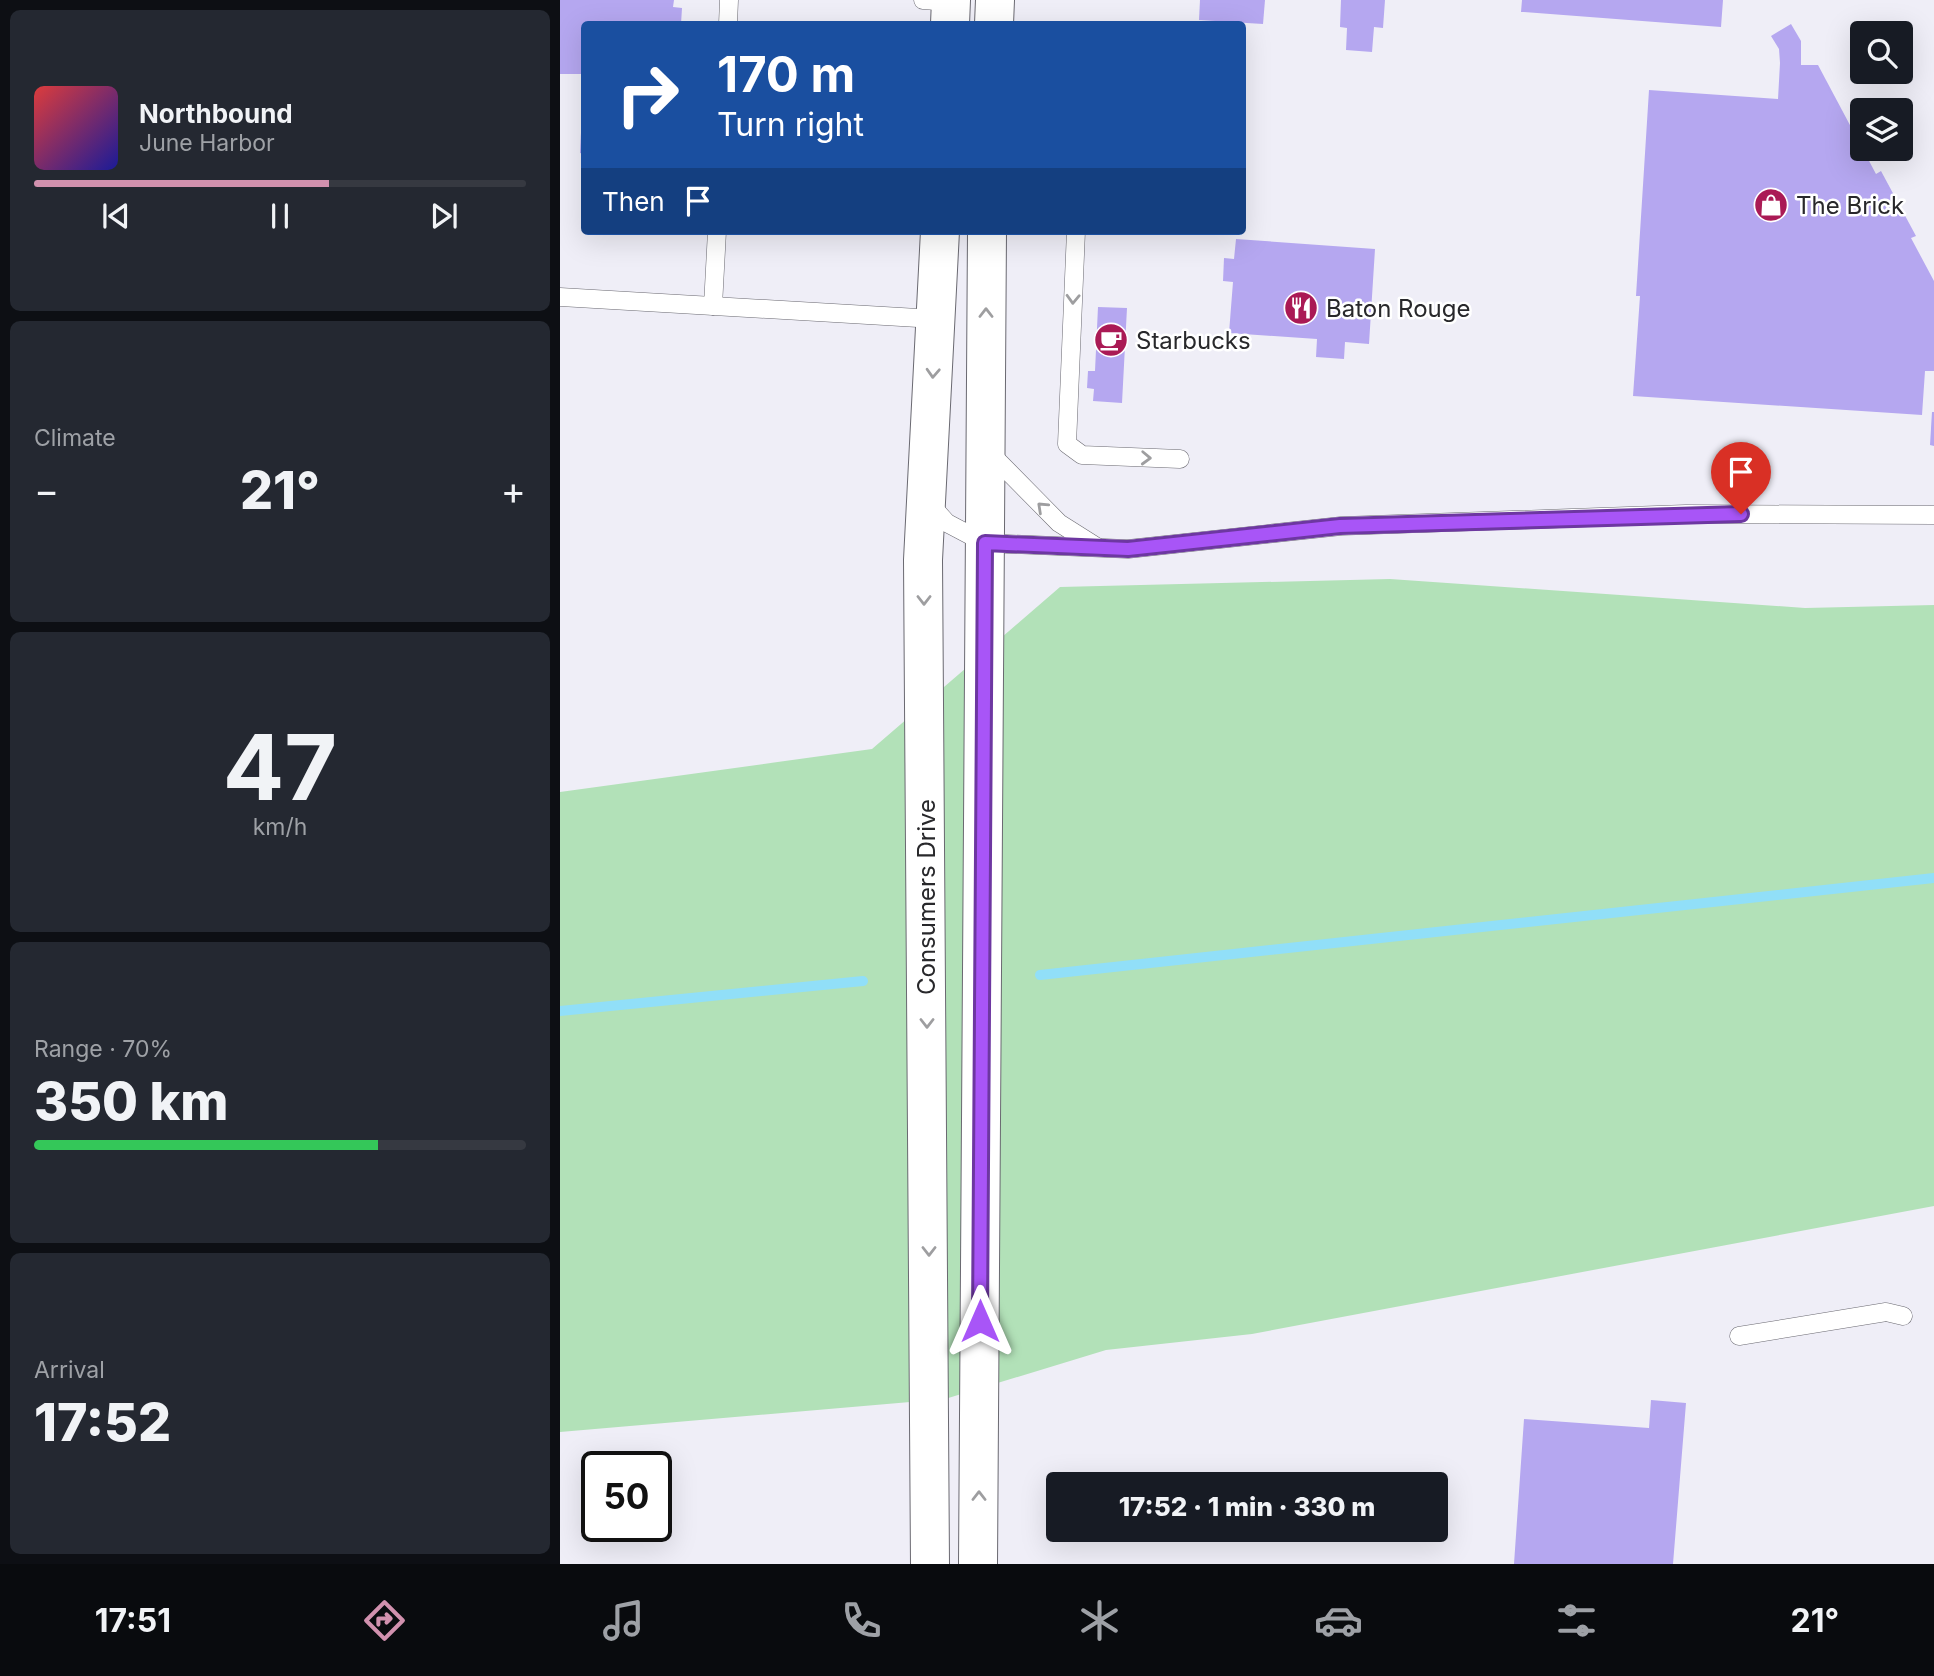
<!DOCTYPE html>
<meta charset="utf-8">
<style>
:root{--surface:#171b24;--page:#242831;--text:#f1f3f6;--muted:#9ea1a6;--line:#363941;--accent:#d191ae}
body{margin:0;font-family:Inter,sans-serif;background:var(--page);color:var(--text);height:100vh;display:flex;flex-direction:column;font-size:26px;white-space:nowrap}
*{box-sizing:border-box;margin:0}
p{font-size:23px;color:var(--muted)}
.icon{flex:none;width:38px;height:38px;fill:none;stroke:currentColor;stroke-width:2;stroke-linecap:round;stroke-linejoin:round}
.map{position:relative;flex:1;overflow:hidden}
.panel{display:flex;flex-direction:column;gap:10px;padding:10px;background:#0d0f14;width:560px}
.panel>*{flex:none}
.guide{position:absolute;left:21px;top:21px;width:665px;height:214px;border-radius:7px;box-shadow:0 7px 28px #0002;background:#1a4fa0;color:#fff;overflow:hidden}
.controls{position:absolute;left:1290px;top:21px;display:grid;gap:14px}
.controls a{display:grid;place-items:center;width:63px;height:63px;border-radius:7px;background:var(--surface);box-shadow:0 7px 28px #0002;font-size:35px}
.speed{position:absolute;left:21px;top:1451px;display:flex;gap:14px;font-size:35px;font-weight:700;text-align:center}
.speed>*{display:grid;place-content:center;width:91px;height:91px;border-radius:50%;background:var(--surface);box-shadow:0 7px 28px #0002;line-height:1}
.speed .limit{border:4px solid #111;border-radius:10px;background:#fff;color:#111}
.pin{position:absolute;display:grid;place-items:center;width:60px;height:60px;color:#fff;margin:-72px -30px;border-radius:50% 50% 50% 0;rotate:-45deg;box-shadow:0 0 7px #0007}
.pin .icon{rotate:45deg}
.me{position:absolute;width:77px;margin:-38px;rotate:0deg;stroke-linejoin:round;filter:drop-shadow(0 0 5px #0008)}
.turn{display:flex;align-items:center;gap:24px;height:147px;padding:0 21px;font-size:32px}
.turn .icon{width:91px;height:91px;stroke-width:2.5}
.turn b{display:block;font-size:49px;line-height:60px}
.then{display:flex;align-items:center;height:66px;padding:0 21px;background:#0003;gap:14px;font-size:26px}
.big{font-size:52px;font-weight:800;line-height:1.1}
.panel .widget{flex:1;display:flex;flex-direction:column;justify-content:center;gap:10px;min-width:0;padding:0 24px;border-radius:10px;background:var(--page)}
.panel .dial{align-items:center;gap:0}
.dial b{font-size:91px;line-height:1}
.song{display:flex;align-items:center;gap:21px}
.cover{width:84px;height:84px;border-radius:10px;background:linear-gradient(135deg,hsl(0 70% 55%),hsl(240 70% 35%))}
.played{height:7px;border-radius:4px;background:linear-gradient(90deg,var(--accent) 60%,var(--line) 60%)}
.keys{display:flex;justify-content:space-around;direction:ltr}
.heat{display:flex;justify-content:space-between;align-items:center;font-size:38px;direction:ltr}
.charge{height:10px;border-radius:5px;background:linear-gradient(90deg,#34c759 70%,var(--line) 0)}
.trip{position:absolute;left:486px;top:1472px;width:402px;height:70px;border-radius:7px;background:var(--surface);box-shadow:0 7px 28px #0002;font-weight:800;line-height:70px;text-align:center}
.tabs{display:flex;height:112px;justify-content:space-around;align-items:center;background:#090b0e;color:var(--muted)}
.tabs .icon{width:49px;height:49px}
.tabs .selected{color:var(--accent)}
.tabs b{font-size:32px;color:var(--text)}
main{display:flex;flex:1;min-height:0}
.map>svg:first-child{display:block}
.green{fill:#b2e1b8}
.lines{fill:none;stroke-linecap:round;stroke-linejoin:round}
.stream{stroke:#91dff8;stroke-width:10}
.building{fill:#b5a7f0}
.service-casing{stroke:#6a6971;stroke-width:19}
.secondary-casing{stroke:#6a6971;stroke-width:40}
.service{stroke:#fff;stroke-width:18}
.secondary{stroke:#fff;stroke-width:38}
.oneway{stroke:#9e9ea0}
.route-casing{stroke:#6d37a1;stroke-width:18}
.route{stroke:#a855f7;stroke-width:12}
.labels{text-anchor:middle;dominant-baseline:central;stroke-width:5;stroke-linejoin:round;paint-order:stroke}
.poi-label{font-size:24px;fill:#28282b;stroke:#fff;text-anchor:start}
.street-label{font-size:24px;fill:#28282b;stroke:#fff}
</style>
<main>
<section class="panel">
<div class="widget">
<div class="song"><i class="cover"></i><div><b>Northbound</b><p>June Harbor</p></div></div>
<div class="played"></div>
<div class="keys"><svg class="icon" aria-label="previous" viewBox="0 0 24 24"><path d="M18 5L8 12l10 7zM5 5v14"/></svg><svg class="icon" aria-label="pause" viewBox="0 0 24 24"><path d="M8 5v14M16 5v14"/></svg><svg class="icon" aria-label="next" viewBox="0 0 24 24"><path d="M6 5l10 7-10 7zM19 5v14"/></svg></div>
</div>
<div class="widget"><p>Climate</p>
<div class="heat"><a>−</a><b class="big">21°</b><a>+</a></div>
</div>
<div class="widget dial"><b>47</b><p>km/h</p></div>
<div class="widget"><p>Range · 70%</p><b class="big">350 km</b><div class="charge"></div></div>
<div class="widget"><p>Arrival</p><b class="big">17:52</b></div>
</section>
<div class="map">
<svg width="1374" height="1564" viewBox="0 0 1374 1564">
<rect width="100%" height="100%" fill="#efeef7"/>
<!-- green -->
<path class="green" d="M830 579 1245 608 1374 605V1206L692 1334 546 1350 385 1399 0 1432V792L312 749 500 587Z"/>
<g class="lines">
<!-- stream -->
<g class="stream">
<path d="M480 975 1374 878"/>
<path d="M0 1011 303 981"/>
</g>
</g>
<!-- building -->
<g class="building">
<path d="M0 0H114L113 7 122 8 121 24H24V74H0Z"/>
<path d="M640 0H705L703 24 639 20Z"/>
<path d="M781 0H825L823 28 814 27 812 52 786 50 787 28 780 27Z"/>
<path d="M962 0H1163L1161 27 964 12H961Z"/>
<path d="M1231 24 1241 41V65H1258L1316 174 1321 171 1356 236 1351 238 1374 281V371H1365L1362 415 1073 396 1080 296H1076L1089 90 1218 99 1220 63 1219 49 1211 36Z"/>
<path d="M22 112H24V154L20 153Z"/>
<path d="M676 239 815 249 809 344 785 342 784 359 756 357 757 339 669 333 673 282 663 281 664 258 674 259Z"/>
<path d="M538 307 567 308 562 403 533 401 534 389 527 388 528 371H535Z"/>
<path d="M1372 412H1374V446L1370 445Z"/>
<path d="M1091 1400 1126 1403 1113 1564H954L964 1419 1089 1428Z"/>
</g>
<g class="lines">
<!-- service casing -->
<g class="service-casing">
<g id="service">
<path d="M363 0 391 2"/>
<path d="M168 24 169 0"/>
<path d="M516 231 507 444 522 455 620 459"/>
<path d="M0 297 375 319"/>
<path d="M153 306 157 231"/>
<path d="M430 453 499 523 537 547"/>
<path d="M369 503 387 523 425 543 568 549 781 526 1126 514 1374 515"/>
<path d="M1179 1336 1326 1312 1343 1316"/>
</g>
</g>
<!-- secondary casing -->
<g class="secondary-casing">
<g id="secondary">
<path d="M390 24 391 0"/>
<path d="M434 24 435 0"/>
<path d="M370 1564 363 560 380 231"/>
<path d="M418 1564 427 231"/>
</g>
</g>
<!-- service -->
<use href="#service" class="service"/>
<!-- secondary -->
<use href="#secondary" class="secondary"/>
</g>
<!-- one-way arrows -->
<defs><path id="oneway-chevron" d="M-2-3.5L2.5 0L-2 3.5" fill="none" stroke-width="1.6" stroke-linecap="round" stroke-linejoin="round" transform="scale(1.75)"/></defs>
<g class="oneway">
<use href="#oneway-chevron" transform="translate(513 299) rotate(92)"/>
<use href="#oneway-chevron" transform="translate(426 313) rotate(-90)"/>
<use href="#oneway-chevron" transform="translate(373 373) rotate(93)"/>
<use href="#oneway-chevron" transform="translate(586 458) rotate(2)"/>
<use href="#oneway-chevron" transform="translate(482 507) rotate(-137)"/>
<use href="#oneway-chevron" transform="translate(364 600) rotate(90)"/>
<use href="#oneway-chevron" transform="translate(367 1023) rotate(90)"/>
<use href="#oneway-chevron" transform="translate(369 1251) rotate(90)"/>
<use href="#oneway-chevron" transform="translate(419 1496) rotate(-90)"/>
</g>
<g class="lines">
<!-- route casing -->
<g class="route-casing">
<path id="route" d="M420 1321 425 543 568 549 780 526 1181 514"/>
</g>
<!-- route -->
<use href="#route" class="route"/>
</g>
<!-- icons -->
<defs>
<g id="shop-disc" transform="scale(1.75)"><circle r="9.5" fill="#aa1a55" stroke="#fff"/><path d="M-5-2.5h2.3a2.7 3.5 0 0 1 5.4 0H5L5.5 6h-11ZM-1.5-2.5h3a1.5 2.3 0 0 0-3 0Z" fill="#fff"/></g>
<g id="restaurant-disc" transform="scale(1.75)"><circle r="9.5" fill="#aa1a55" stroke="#fff"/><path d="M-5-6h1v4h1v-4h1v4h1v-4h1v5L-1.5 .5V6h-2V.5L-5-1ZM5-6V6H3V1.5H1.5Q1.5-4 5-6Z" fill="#fff"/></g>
<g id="cafe-disc" transform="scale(1.75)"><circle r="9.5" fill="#aa1a55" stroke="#fff"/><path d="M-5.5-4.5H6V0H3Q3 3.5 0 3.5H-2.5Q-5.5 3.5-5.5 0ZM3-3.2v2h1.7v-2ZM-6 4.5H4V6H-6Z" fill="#fff"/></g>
</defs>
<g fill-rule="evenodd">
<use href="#shop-disc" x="1211" y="205"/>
<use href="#restaurant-disc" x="741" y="308"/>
<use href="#cafe-disc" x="551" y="340"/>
</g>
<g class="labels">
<!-- poi labels -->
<g class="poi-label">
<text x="1236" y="205">The Brick</text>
<text x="766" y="308">Baton Rouge</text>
<text x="576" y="340">Starbucks</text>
</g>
<!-- street labels -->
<g class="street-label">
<text transform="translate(366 897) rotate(-90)">Consumers Drive</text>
</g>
</g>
</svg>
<div class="controls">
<a><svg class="icon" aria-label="search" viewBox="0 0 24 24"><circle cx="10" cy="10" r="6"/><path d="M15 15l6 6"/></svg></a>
<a><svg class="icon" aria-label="layers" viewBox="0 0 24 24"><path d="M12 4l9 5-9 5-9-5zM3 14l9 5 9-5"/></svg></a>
</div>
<div class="speed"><div class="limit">50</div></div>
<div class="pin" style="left:1181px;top:514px;background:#d93025"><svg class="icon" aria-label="arrive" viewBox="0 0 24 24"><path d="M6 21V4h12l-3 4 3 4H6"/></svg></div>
<svg class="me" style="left:420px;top:1321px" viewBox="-20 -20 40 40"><path d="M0-17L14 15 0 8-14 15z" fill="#a855f7" stroke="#fff" stroke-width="4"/></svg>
<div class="trip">17:52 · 1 min · 330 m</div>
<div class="guide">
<div class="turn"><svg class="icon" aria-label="right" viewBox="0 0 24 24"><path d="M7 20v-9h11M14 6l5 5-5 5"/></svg><div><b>170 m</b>Turn right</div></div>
<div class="then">Then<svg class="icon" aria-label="arrive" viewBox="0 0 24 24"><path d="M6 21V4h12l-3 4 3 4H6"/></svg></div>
</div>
</div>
</main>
<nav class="tabs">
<b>17:51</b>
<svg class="icon selected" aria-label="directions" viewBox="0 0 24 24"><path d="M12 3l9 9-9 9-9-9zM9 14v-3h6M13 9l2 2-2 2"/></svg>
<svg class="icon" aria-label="music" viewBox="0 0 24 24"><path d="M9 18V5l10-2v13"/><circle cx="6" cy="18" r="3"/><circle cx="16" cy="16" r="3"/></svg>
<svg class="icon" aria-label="phone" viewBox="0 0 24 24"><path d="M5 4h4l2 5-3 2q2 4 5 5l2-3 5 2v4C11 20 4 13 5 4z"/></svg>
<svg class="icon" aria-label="climate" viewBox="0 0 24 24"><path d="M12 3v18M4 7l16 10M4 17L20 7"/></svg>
<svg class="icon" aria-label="car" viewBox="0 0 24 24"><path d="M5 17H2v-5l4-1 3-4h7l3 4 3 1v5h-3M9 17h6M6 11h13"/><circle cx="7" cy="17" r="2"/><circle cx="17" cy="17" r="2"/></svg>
<svg class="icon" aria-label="filters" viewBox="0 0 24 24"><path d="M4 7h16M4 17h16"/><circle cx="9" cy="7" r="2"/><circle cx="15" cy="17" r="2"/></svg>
<b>21°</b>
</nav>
